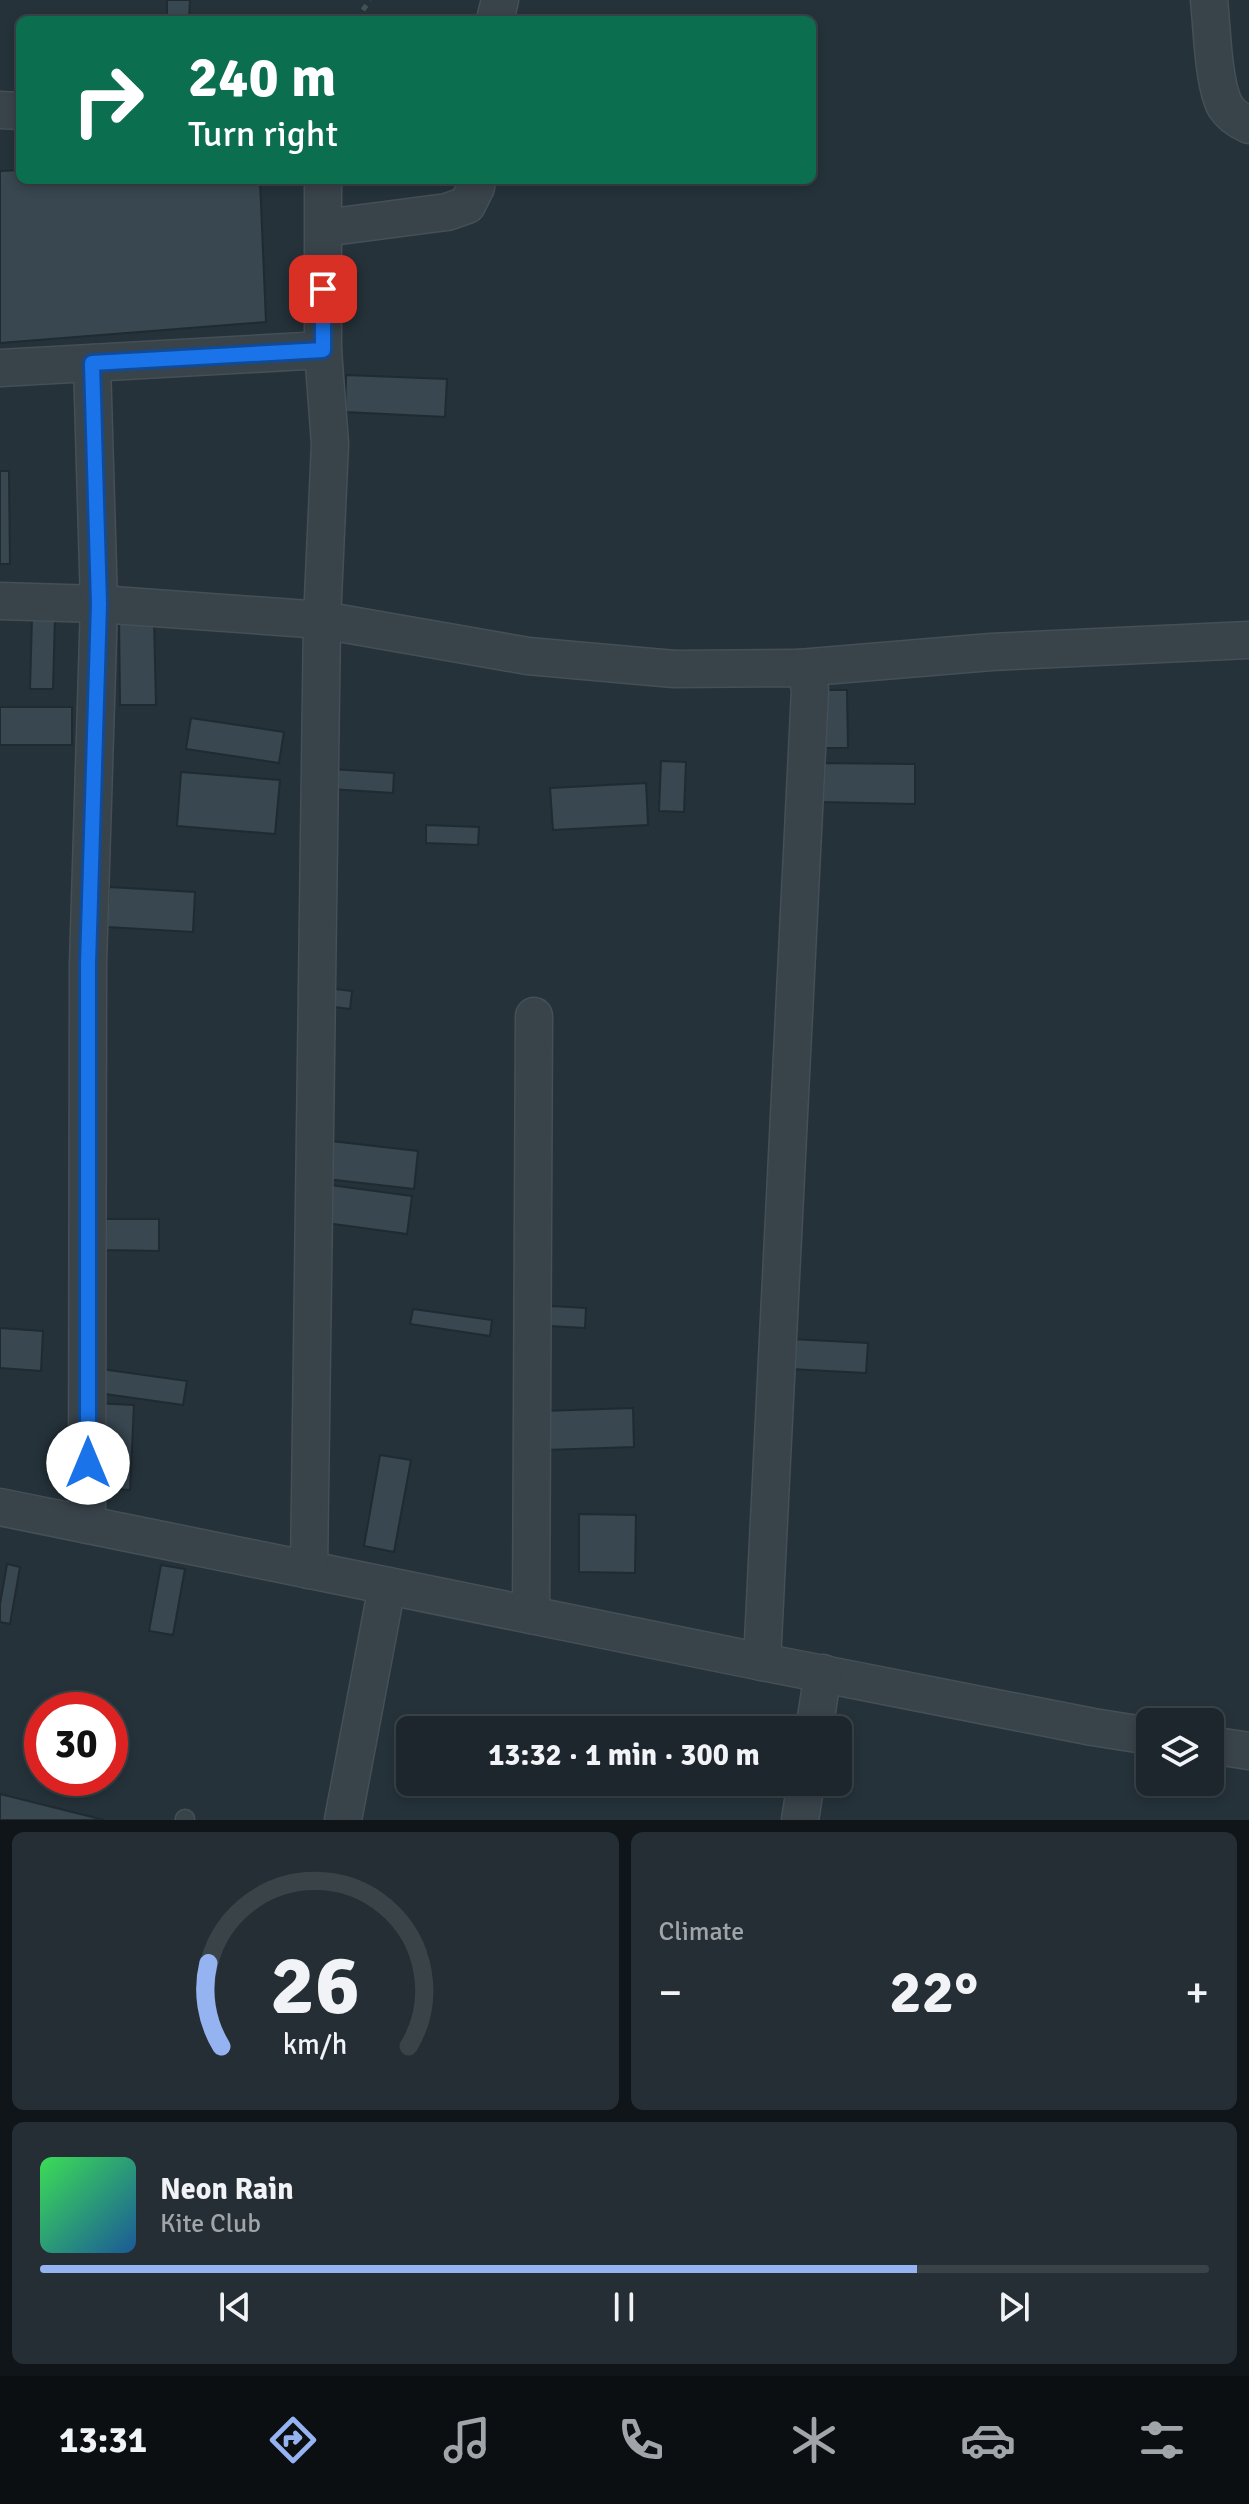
<!DOCTYPE html>
<meta charset="utf-8">
<style>
:root{--surface:#1c262c;--page:#252e34;--text:#f1f3f6;--muted:#a0a5a9;--line:#3a4348;--accent:#95b2f1}
body{margin:0;font-family:Signika,sans-serif;background:var(--page);color:var(--text);height:100vh;display:flex;flex-direction:column;font-size:30px;white-space:nowrap}
*{box-sizing:border-box;margin:0}
p{font-size:26px;color:var(--muted)}
.icon{flex:none;width:44px;height:44px;fill:none;stroke:currentColor;stroke-width:2;stroke-linecap:round;stroke-linejoin:round}
.map{position:relative;height:1820px;overflow:hidden}
.sheet{display:flex;flex-direction:column;gap:12px;padding:12px;background:#0f1518;flex:1}
.sheet>*{flex:none}
.banner{position:absolute;left:16px;top:16px;width:800px;height:168px;border-radius:12px;box-shadow:0 4px 12px #0003,0 0 0 2px var(--line);background:#0b6e4f;color:#fff;overflow:hidden}
.controls{position:absolute;left:1136px;top:1708px;display:grid;gap:16px}
.controls a{display:grid;place-items:center;width:88px;height:88px;border-radius:12px;background:var(--surface);box-shadow:0 4px 12px #0003,0 0 0 2px var(--line);font-size:40px}
.speed{position:absolute;left:24px;top:1692px;display:flex;gap:16px;font-size:40px;font-weight:700;text-align:center}
.speed>*{display:grid;place-content:center;width:104px;height:104px;border-radius:50%;background:var(--surface);box-shadow:0 4px 12px #0003,0 0 0 2px var(--line);line-height:1}
.speed .limit{border:12px solid #d22;background:#fff;color:#111}
.pin{position:absolute;display:grid;place-items:center;width:68px;height:68px;color:#fff;margin:-34px;border-radius:16px;box-shadow:0 4px 12px #0006}
.me{position:absolute;width:88px;margin:-44px;rotate:0deg;stroke-linejoin:round;filter:drop-shadow(0 0 6px #0008)}
.turn{display:flex;align-items:center;gap:28px;height:168px;padding:0 40px;font-size:36px}
.turn .icon{width:104px;height:104px;stroke-width:2.5}
.turn b{display:block;font-size:56px;line-height:68px}
.big{font-size:60px;font-weight:700;line-height:1.1}
.sheet .tile{flex:1;display:flex;flex-direction:column;justify-content:center;gap:12px;min-width:0;padding:0 28px;border-radius:12px;background:var(--page)}
.sheet .dial{align-items:center;gap:0}
.dial svg{height:208px;overflow:visible;fill:none;stroke:var(--line);stroke-width:7;stroke-linecap:round;text-anchor:middle}
.dial text{fill:var(--text);stroke:none}
.song{display:flex;align-items:center;gap:24px}
.cover{width:96px;height:96px;border-radius:12px;background:linear-gradient(135deg,hsl(130 70% 55%),hsl(210 70% 35%))}
.played{height:8px;border-radius:4px;background:linear-gradient(90deg,var(--accent) 75%,var(--line) 75%)}
.keys{display:flex;justify-content:space-around;direction:ltr}
.heat{display:flex;justify-content:space-between;align-items:center;font-size:44px;direction:ltr}
.sheet .tiles{flex:1;display:grid;gap:12px;grid-template-columns:1fr 1fr}
.tile:last-child{grid-column:span 2}
.trip{position:absolute;left:396px;top:1716px;width:456px;height:80px;border-radius:12px;background:var(--surface);box-shadow:0 4px 12px #0003,0 0 0 2px var(--line);font-weight:700;line-height:80px;text-align:center}
.tabs{display:flex;height:128px;justify-content:space-around;align-items:center;background:#0b0f12;color:var(--muted)}
.tabs .icon{width:56px;height:56px}
.tabs .selected{color:var(--accent)}
.tabs b{font-size:36px;color:var(--text)}
.map>svg:first-child{display:block}
.building{fill:#384750;stroke:#202a31;stroke-width:2}
.lines{fill:none;stroke-linecap:round;stroke-linejoin:round}
.service-casing{stroke:#454f56;stroke-width:21}
.minor-casing{stroke:#454f56;stroke-width:39}
.path{stroke:#405351;stroke-width:5;stroke-dasharray:6 6;stroke-linecap:butt}
.service{stroke:#39434a;stroke-width:18}
.minor{stroke:#39434a;stroke-width:36}
.route-casing{stroke:#114b97;stroke-width:20}
.route{stroke:#1a73e8;stroke-width:14}
</style>
<div class="map">
<svg width="1249" height="1820" viewBox="0 0 1249 1820">
<rect width="100%" height="100%" fill="#25323a"/>
<!-- building -->
<g class="building">
<path d="M167 0H190L189 20H167Z"/>
<path d="M20 170V180H260L266 322 0 343V171Z"/>
<path d="M346 375 447 379 445 417 345 412Z"/>
<path d="M0 471H9L10 564H0Z"/>
<path d="M32 616 55 617 53 689H30Z"/>
<path d="M154 618 156 705H120L119 619Z"/>
<path d="M817 690H847L848 748H818Z"/>
<rect x="0" y="707" width="72" height="38"/>
<path d="M191 718 284 732 279 763 186 749Z"/>
<path d="M661 761 686 762 684 812 659 811Z"/>
<path d="M819 763 915 764V804L819 802Z"/>
<path d="M331 769 394 773 393 793 330 789Z"/>
<path d="M181 772 280 780 275 834 177 826Z"/>
<path d="M646 783 648 825 553 830 550 788Z"/>
<path d="M426 825 479 827 478 845 426 843Z"/>
<path d="M109 887 195 892 193 932 107 927Z"/>
<path d="M320 987 352 991 350 1009 318 1005Z"/>
<path d="M322 1140 418 1151 414 1189 318 1178Z"/>
<path d="M330 1185 412 1196 407 1234 326 1223Z"/>
<path d="M106 1219H159V1251L106 1250Z"/>
<path d="M551 1306 586 1308 585 1328 550 1326Z"/>
<path d="M413 1309 492 1320 490 1336 410 1324Z"/>
<path d="M0 1328 43 1331 41 1371 0 1368Z"/>
<path d="M791 1339 868 1343 866 1373 790 1369Z"/>
<path d="M94 1368 187 1381 183 1405 91 1392Z"/>
<path d="M94 1403 134 1405 130 1490 89 1487Z"/>
<path d="M633 1408 634 1447 545 1450 543 1411Z"/>
<path d="M380 1455 411 1460 394 1552 364 1546Z"/>
<path d="M579 1514 636 1515 635 1573 579 1572Z"/>
<path d="M7 1564 20 1567 10 1624 0 1622V1604Z"/>
<path d="M161 1565 185 1569 173 1635 149 1631Z"/>
<path d="M0 1794 104 1820H0Z"/>
</g>
<g class="lines">
<!-- service casing -->
<g class="service-casing">
<path id="service" d="M185 1820V1819"/>
</g>
<!-- minor casing -->
<g class="minor-casing">
<g id="minor">
<path d="M1209 0C1212 27 1213 83 1225 106 1230 114 1240 121 1249 125"/>
<path d="M495 20 500 0"/>
<path d="M0 110 20 111"/>
<path d="M324 228 447 212 467 205 476 187 477 180"/>
<path d="M0 368 323 350"/>
<path d="M0 601 99 604 322 620 528 656 674 669 799 668 807 675 810 690 762 1662"/>
<path d="M799 668 991 652 1249 640"/>
<path d="M0 1507 762 1662 1093 1727 1150 1736"/>
<path d="M87 1525 88 964 99 604 92 363"/>
<path d="M309 1570 322 620 330 444 323 350V180"/>
<path d="M531 1615 534 1016"/>
<path d="M814 1730 823 1673"/>
<path d="M1210 1745 1249 1751"/>
<path d="M343 1820 387 1586"/>
<path d="M800 1820 806 1782"/>
</g>
</g>
<!-- path -->
<path class="path" d="M356 20 370 0"/>
<!-- service -->
<use href="#service" class="service"/>
<!-- minor -->
<use href="#minor" class="minor"/>
</g>
<g class="lines">
<!-- route casing -->
<g class="route-casing">
<path id="route" d="M88 1463V964L99 604 92 363 323 350V289"/>
</g>
<!-- route -->
<use href="#route" class="route"/>
</g>
</svg>
<div class="controls">
<a><svg class="icon" aria-label="layers" viewBox="0 0 24 24"><path d="M12 4l9 5-9 5-9-5zM3 14l9 5 9-5"/></svg></a>
</div>
<div class="speed"><div class="limit">30</div></div>
<div class="pin" style="left:323px;top:289px;background:#d93025"><svg class="icon" aria-label="arrive" viewBox="0 0 24 24"><path d="M6 21V4h12l-3 4 3 4H6"/></svg></div>
<svg class="me" style="left:88px;top:1463px" viewBox="-20 -20 40 40"><circle r="19" fill="#fff"/><path d="M0-13L10 11 0 6-10 11z" fill="#1a73e8"/></svg>
<div class="trip">13:32 · 1 min · 300 m</div>
<div class="banner">
<div class="turn"><svg class="icon" aria-label="right" viewBox="0 0 24 24"><path d="M7 20v-9h11M14 6l5 5-5 5"/></svg><div><b>240 m</b>Turn right</div></div>
</div>
</div>
<section class="sheet">
<div class="tiles">
<div class="tile dial"><svg viewBox="0 0 100 80">
<path d="M14 69A42 42 0 1 1 86 69"/>
<path d="M14 69A42 42 0 0 1 9 37" stroke="#95b2f1"/>
<text x="50" y="56" font-size="32" font-weight="700">26</text>
<text x="50" y="72" font-size="11">km/h</text>
</svg></div>
<div class="tile"><p>Climate</p>
<div class="heat"><a>−</a><b class="big">22°</b><a>+</a></div>
</div>
<div class="tile">
<div class="song"><i class="cover"></i><div><b>Neon Rain</b><p>Kite Club</p></div></div>
<div class="played"></div>
<div class="keys"><svg class="icon" aria-label="previous" viewBox="0 0 24 24"><path d="M18 5L8 12l10 7zM5 5v14"/></svg><svg class="icon" aria-label="pause" viewBox="0 0 24 24"><path d="M8 5v14M16 5v14"/></svg><svg class="icon" aria-label="next" viewBox="0 0 24 24"><path d="M6 5l10 7-10 7zM19 5v14"/></svg></div>
</div>
</div>
</section>
<nav class="tabs">
<b>13:31</b>
<svg class="icon selected" aria-label="directions" viewBox="0 0 24 24"><path d="M12 3l9 9-9 9-9-9zM9 14v-3h6M13 9l2 2-2 2"/></svg>
<svg class="icon" aria-label="music" viewBox="0 0 24 24"><path d="M9 18V5l10-2v13"/><circle cx="6" cy="18" r="3"/><circle cx="16" cy="16" r="3"/></svg>
<svg class="icon" aria-label="phone" viewBox="0 0 24 24"><path d="M5 4h4l2 5-3 2q2 4 5 5l2-3 5 2v4C11 20 4 13 5 4z"/></svg>
<svg class="icon" aria-label="climate" viewBox="0 0 24 24"><path d="M12 3v18M4 7l16 10M4 17L20 7"/></svg>
<svg class="icon" aria-label="car" viewBox="0 0 24 24"><path d="M5 17H2v-5l4-1 3-4h7l3 4 3 1v5h-3M9 17h6M6 11h13"/><circle cx="7" cy="17" r="2"/><circle cx="17" cy="17" r="2"/></svg>
<svg class="icon" aria-label="filters" viewBox="0 0 24 24"><path d="M4 7h16M4 17h16"/><circle cx="9" cy="7" r="2"/><circle cx="15" cy="17" r="2"/></svg>
</nav>
